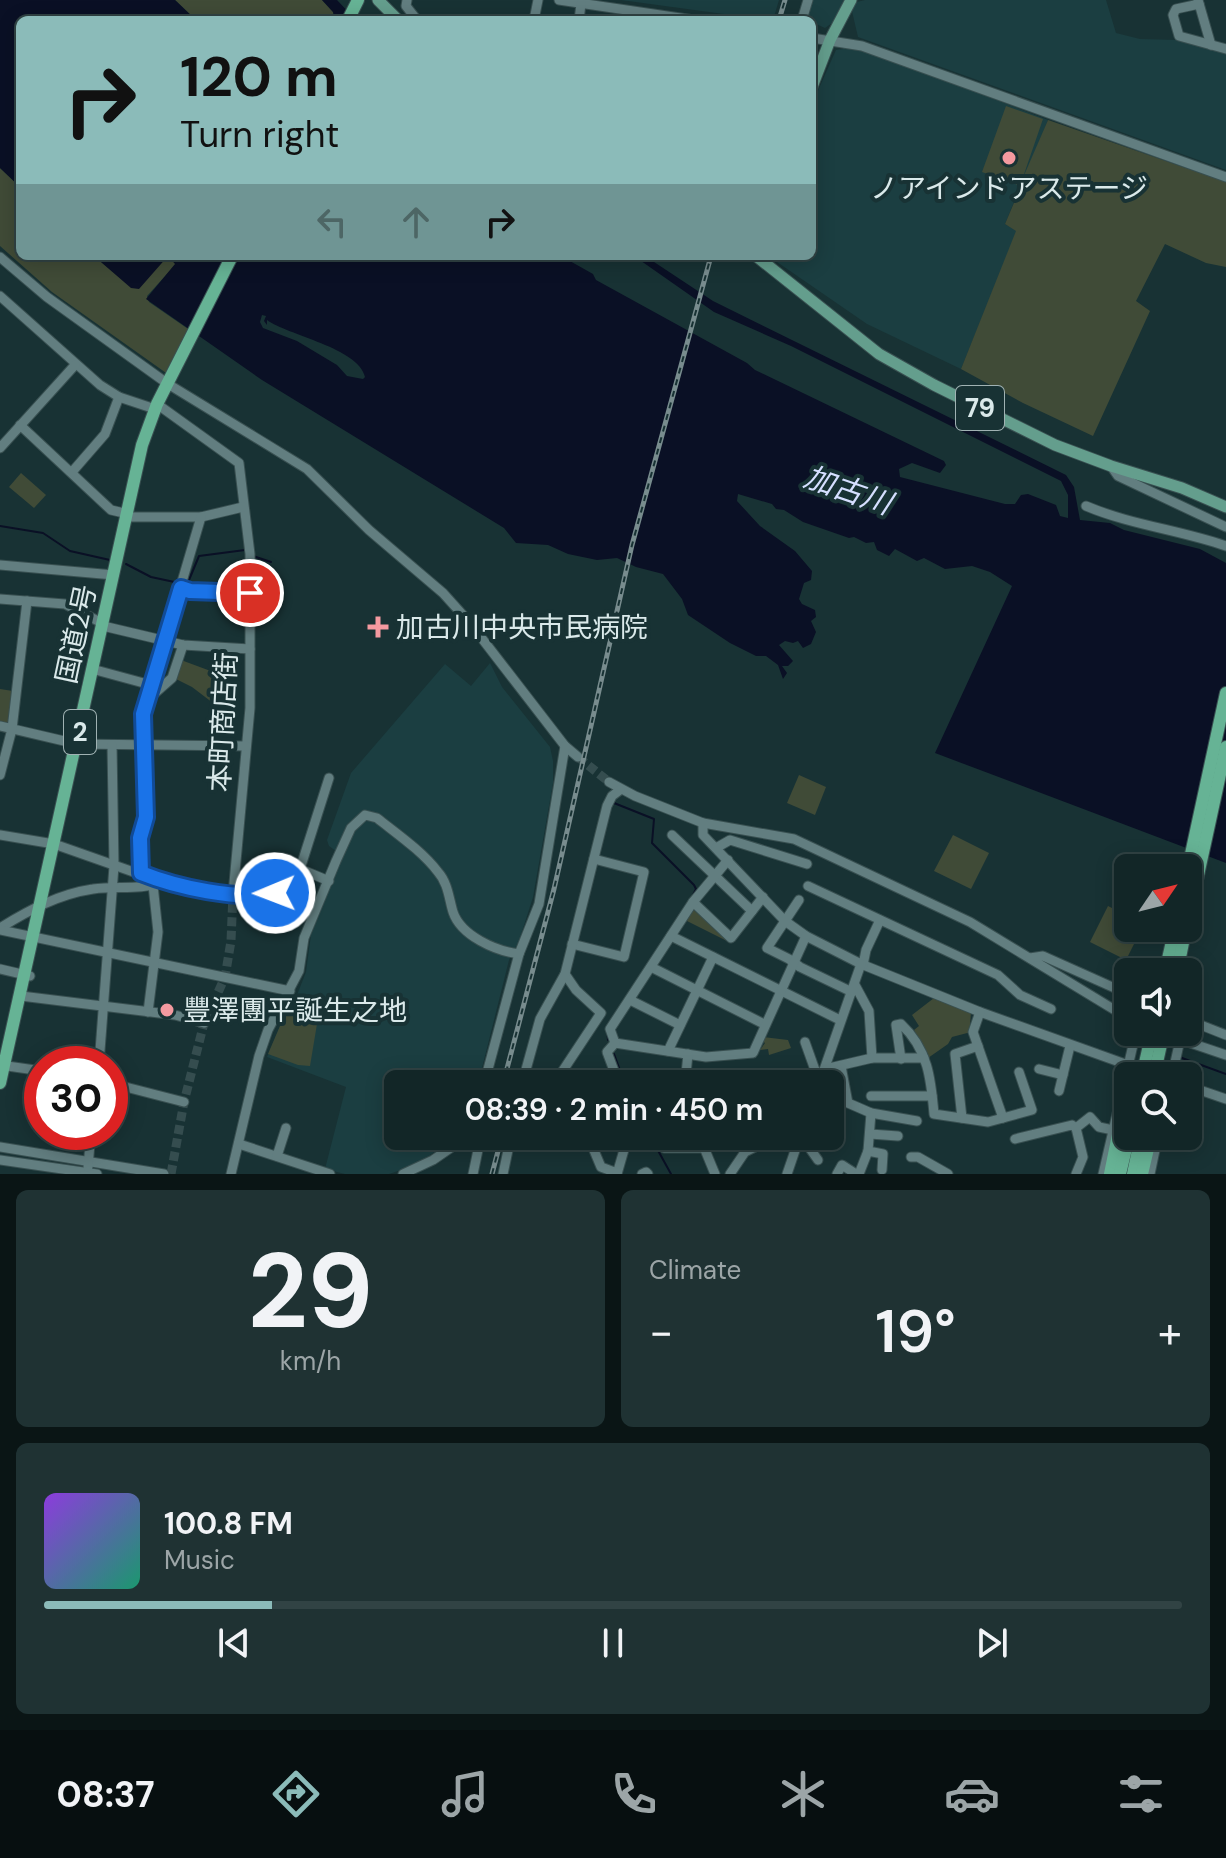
<!DOCTYPE html>
<meta charset="utf-8">
<style>
:root{--surface:#122627;--page:#1f3233;--text:#f1f3f6;--muted:#9ca5a7;--line:#314344;--accent:#8bbbb9}
body{margin:0;font-family:"DM Sans","Noto Sans JP",sans-serif;background:var(--page);color:var(--text);height:100vh;display:flex;flex-direction:column;font-size:30px;white-space:nowrap}
*{box-sizing:border-box;margin:0}
p{font-size:26px;color:var(--muted)}
.icon{flex:none;width:44px;height:44px;fill:none;stroke:currentColor;stroke-width:2;stroke-linecap:round;stroke-linejoin:round}
.map{position:relative;height:1174px;overflow:hidden}
.details{display:flex;flex-direction:column;gap:16px;padding:16px;background:#0a1515;flex:1}
.details>*{flex:none}
.top-card{position:absolute;left:16px;top:16px;width:800px;height:244px;border-radius:12px;box-shadow:0 4px 20px #0003,0 0 0 2px var(--line);background:#8bbbb9;color:#111;overflow:hidden}
.needle{width:52px;rotate:55deg}
.tools{position:absolute;left:1114px;top:854px;display:grid;gap:16px}
.tools a{display:grid;place-items:center;width:88px;height:88px;border-radius:12px;background:var(--surface);box-shadow:0 4px 20px #0003,0 0 0 2px var(--line);font-size:40px}
.speed{position:absolute;left:24px;top:1046px;display:flex;gap:16px;font-size:40px;font-weight:700;text-align:center}
.speed>*{display:grid;place-content:center;width:104px;height:104px;border-radius:50%;background:var(--surface);box-shadow:0 4px 20px #0003,0 0 0 2px var(--line);line-height:1}
.speed .limit{border:12px solid #d22;background:#fff;color:#111}
.pin{position:absolute;display:grid;place-items:center;width:68px;height:68px;color:#fff;margin:-34px;border:4px solid #fff;border-radius:50%;box-shadow:0 2px 8px #0007}
.me{position:absolute;width:88px;margin:-44px;rotate:269deg;stroke-linejoin:round;filter:drop-shadow(0 0 6px #0008)}
.turn{display:flex;align-items:center;gap:28px;height:168px;padding:0 32px;font-size:36px}
.turn .icon{width:104px;height:104px;stroke-width:2.5}
.turn b{display:block;font-size:56px;line-height:68px}
.lanes{display:flex;align-items:center;height:76px;padding:0 32px;background:#0003;justify-content:center;gap:40px;direction:ltr}
.lanes .off{opacity:.35}
.big{font-size:60px;font-weight:600;line-height:1.1}
.details .tile{flex:1;display:flex;flex-direction:column;justify-content:center;gap:12px;min-width:0;padding:0 28px;border-radius:12px;background:var(--page)}
.details .dial{align-items:center;gap:0}
.dial b{font-size:104px;line-height:1}
.song{display:flex;align-items:center;gap:24px}
.cover{width:96px;height:96px;border-radius:12px;background:linear-gradient(135deg,hsl(270 70% 55%),hsl(160 70% 35%))}
.played{height:8px;border-radius:4px;background:linear-gradient(90deg,var(--accent) 20%,var(--line) 20%)}
.keys{display:flex;justify-content:space-around;direction:ltr}
.heat{display:flex;justify-content:space-between;align-items:center;font-size:44px;direction:ltr}
.details .tiles{flex:1;display:grid;gap:16px;grid-template-columns:1fr 1fr}
.tile:last-child{grid-column:span 2}
.trip{position:absolute;left:384px;top:1070px;width:460px;height:80px;border-radius:12px;background:var(--surface);box-shadow:0 4px 20px #0003,0 0 0 2px var(--line);font-weight:600;line-height:80px;text-align:center}
.tab-bar{display:flex;height:128px;justify-content:space-around;align-items:center;background:#070f10;color:var(--muted)}
.tab-bar .icon{width:56px;height:56px}
.tab-bar .selected{color:var(--accent)}
.tab-bar b{font-size:36px;color:var(--text)}
.map>svg:first-child{display:block}
.built{fill:#1b3e41}
.green{fill:#404b37}
.water{fill:#0a1025;fill-rule:evenodd}
.lines{fill:none;stroke-linecap:round;stroke-linejoin:round}
.stream{stroke:#0a1025;stroke-width:2}
.minor-tunnel{stroke:#354d4f;stroke-width:9;stroke-dasharray:9 4.5;stroke-linecap:butt}
.minor-casing{stroke:#395051;stroke-width:11}
.major-casing{stroke:#395051;stroke-width:13}
.highway-casing{stroke:#395051;stroke-width:14}
.minor{stroke:#627e80;stroke-width:9}
.major{stroke:#649e8d;stroke-width:11}
.highway{stroke:#66b395;stroke-width:12}
.rail-casing{stroke:#788c8e;stroke-width:5}
.rail{stroke:#183234;stroke-width:2;stroke-dasharray:6;stroke-linecap:butt}
.highway-bridge-casing{stroke:#395051;stroke-width:14;stroke-linecap:butt}
.highway-bridge{stroke:#66b395;stroke-width:12}
.route-casing{stroke:#114b97;stroke-width:20}
.route{stroke:#1a73e8;stroke-width:14}
.poi-dot{fill:#f49aa0;stroke:#183234;stroke-width:3}
.labels{text-anchor:middle;dominant-baseline:central;stroke-width:8;stroke-linejoin:round;paint-order:stroke}
.shield{fill:#183234;stroke:#a0b2b3;stroke-width:2}
.shield-label{font-size:26px;font-weight:bold;fill:#dae9ea}
.poi-label{font-size:28px;fill:#dae9ea;stroke:#183234;text-anchor:start}
.street-label{font-size:28px;fill:#dae9ea;stroke:#183234}
.water-label{font-size:30px;font-style:italic;fill:#d5dfff;stroke:#183234}
</style>
<div class="map">
<svg width="1226" height="1174" viewBox="0 0 1226 1174">
<rect width="100%" height="100%" fill="#183234"/>
<!-- built -->
<g class="built">
<path d="M621 0H779L773 20H768Z"/>
<path d="M812 0H845L832 23 825 28 807 20Z"/>
<path d="M865 0H1106L1116 33 1140 39 1177 40 1226 52V170L858 37 851 7 853 3Z"/>
<path d="M844 46 956 79 981 94 1048 120 1005 224 1017 231 961 369 867 324 777 262 775 256H812V104L836 50 843 49Z"/>
<path d="M490 663 502 687 550 747 553 761V783L533 897 519 941 509 960 478 1084H398V1136H457L416 1165 389 1174H345L325 1169 346 1087 267 1057 286 1012 297 995 306 972 311 935 343 856 329 846 327 840 351 773 445 664 471 686Z"/>
</g>
<!-- green -->
<g class="green">
<path d="M175 0H322L333 12 335 20H196Z"/>
<path d="M1006 106 1043 119 1022 180 1048 120 1226 182V267L1206 263 1165 244 1136 301 1150 311 1093 436 1023 403 961 369 1016 231 1005 224 1021 186 982 172Z"/>
<path d="M0 168 20 187V256H94L131 287 168 256 176 264 147 296 149 302 191 331 169 375 52 292 0 246Z"/>
<path d="M21 473 46 495 34 508 9 487Z"/>
<path d="M181 660 216 673 213 703 192 687 174 678Z"/>
<path d="M0 689 13 691 9 722 7 723 0 722Z"/>
<path d="M799 775 826 787 815 815 787 803Z"/>
<path d="M953 835 989 853 971 889 934 871Z"/>
<path d="M1108 906 1128 916V928H1142L1126 960 1090 942Z"/>
<path d="M692 908 728 940 727 941 687 921Z"/>
<path d="M934 998 971 1012 970 1025 973 1026 971 1032 952 1037 948 1044 928 1058 914 1030 919 1026 912 1015Z"/>
<path d="M286 1012 317 1024 310 1066 298 1065 268 1054Z"/>
<path d="M763 1037 788 1040 791 1048 769 1055 768 1049 760 1050 765 1043 761 1040Z"/>
</g>
<!-- water -->
<g class="water">
<path d="M0 0H175L196 20H20V187L0 168Z"/>
<path d="M322 0H337L356 20H335L333 12Z"/>
<path d="M94 256H561L593 274 596 280 747 363 755 370 944 461 946 465 940 473 912 463 899 469 900 477 1005 504H1015L1021 495 1028 494 1056 505 1060 516 1068 518V495L1061 481 791 346 714 312 634 256H645L713 301 1066 475 1074 487 1080 520 1110 523 1124 530 1200 549 1226 563V863L935 753 1012 586 990 572 972 566 945 569 924 558 917 561 895 549 889 556 877 550 874 542 866 543 854 537 849 538 803 522 784 510 776 509 772 504 738 494 737 501 760 526 795 551 812 571 811 580 804 583 799 599 802 604 815 610 816 617 811 621 816 632 811 644 803 648 798 641 793 643 785 641 779 645 793 661 788 666H782L787 673 783 679 778 665 766 656H756L730 643 688 615 682 599 663 574 636 567 617 558 597 560 568 554 548 545 516 543 504 528 262 380 146 299 175 264 168 256 139 289 131 288ZM262 315 266 316 264 321 267 325V320C287 335 359 348 365 377L363 379 347 376 337 365 297 341 263 328 260 322Z"/>
</g>
<g class="lines">
<!-- stream -->
<g class="stream">
<path d="M0 526 43 533 70 551 110 560"/>
<path d="M253 556 271 562"/>
<path d="M126 564 151 577 179 583"/>
<path d="M185 583 189 580 199 556 245 550"/>
<path d="M614 803 654 819 652 843 694 885 696 889 693 895"/>
<path d="M607 1028 608 1040"/>
<path d="M614 1054 625 1084"/>
<path d="M1182 1058 1226 1074"/>
<path d="M650 1136 671 1174"/>
</g>
<!-- minor-tunnel -->
<g class="minor-tunnel">
<path d="M578 757 609 782"/>
<path d="M171 1174 184 1102 204 1023 225 977 231 941 233 894"/>
</g>
<!-- minor casing -->
<g class="minor-casing">
<g id="minor">
<path d="M407 0 406 6 417 20"/>
<path d="M559 0 694 20"/>
<path d="M1198 0 1211 45"/>
<path d="M1199 4 1176 9 1173 15 1179 36 1226 49"/>
<path d="M534 20 538 0"/>
<path d="M579 20 581 4"/>
<path d="M802 20 808 0"/>
<path d="M812 38 862 46 1226 177"/>
<path d="M0 257 47 297 168 384 307 469 369 530 443 593 470 623 565 746 578 757"/>
<path d="M0 296 100 385 119 397 155 409"/>
<path d="M157 404 239 463 250 554V708L233 894"/>
<path d="M20 425 111 510 124 513"/>
<path d="M0 448 75 365"/>
<path d="M1111 466 1118 476 1226 527"/>
<path d="M72 472 105 434 119 397"/>
<path d="M1086 506C1131 525 1180 530 1226 546"/>
<path d="M126 517H201L243 507"/>
<path d="M0 565 114 575"/>
<path d="M181 588 190 591 250 593"/>
<path d="M0 599 65 604 100 622 103 626 183 645 250 649"/>
<path d="M92 669 151 685"/>
<path d="M147 700 172 678 183 645"/>
<path d="M0 726 77 744 246 746"/>
<path d="M0 775 12 729 27 601"/>
<path d="M609 782 635 796 703 823 794 839 970 922 1128 1018"/>
<path d="M703 823V835L785 921 806 936 861 964 980 1012 1128 1065"/>
<path d="M0 835 54 844 162 882 233 894 257 895 275 893 295 877 300 869 329 778"/>
<path d="M672 835 752 911"/>
<path d="M716 848 730 840 807 864"/>
<path d="M300 869 329 881"/>
<path d="M141 873 140 838 146 817 143 714 201 517"/>
<path d="M808 886 998 975 1020 995 1051 1009"/>
<path d="M799 900 767 948 789 959 800 967 852 992"/>
<path d="M693 902 731 938 763 897"/>
<path d="M0 928C29 910 59 894 93 889 116 885 139 891 162 882"/>
<path d="M0 930 290 991"/>
<path d="M671 936 840 1020"/>
<path d="M572 944 624 957 644 872 594 859"/>
<path d="M1030 958 1043 956 1128 994"/>
<path d="M863 965 866 950 880 920"/>
<path d="M651 967 764 1024"/>
<path d="M0 969 30 976"/>
<path d="M855 985 869 1011 872 1058"/>
<path d="M21 996 175 1015 204 1023"/>
<path d="M630 1000 680 1025"/>
<path d="M148 1012 158 932 153 885"/>
<path d="M1188 1020 1226 1035"/>
<path d="M1161 1033 1226 1055"/>
<path d="M805 1042 815 1070 822 1076"/>
<path d="M615 1043 706 1057 753 1053 806 936"/>
<path d="M615 1043 610 1029 693 902 728 860"/>
<path d="M615 1043 607 1052 619 1084"/>
<path d="M668 1051 713 957"/>
<path d="M901 1059 896 1025 901 1024C928 1049 931 1079 934 1114L988 1122 1003 1118 973 1032 980 1012"/>
<path d="M99 1064 114 866 112 745"/>
<path d="M0 1065 42 1071"/>
<path d="M841 1066 848 1103 871 1113 917 1121"/>
<path d="M825 1069 872 1058H924"/>
<path d="M1039 1069 1063 1075"/>
<path d="M524 1074 556 1081 601 1013 576 990 565 974"/>
<path d="M1172 1076 1180 1040"/>
<path d="M110 1083 184 1102"/>
<path d="M484 1084 519 954 539 904 565 746"/>
<path d="M522 1084 540 1019 565 974 607 806 612 796 620 790"/>
<path d="M651 1084V1074"/>
<path d="M685 1084 688 1054"/>
<path d="M819 1084 861 964"/>
<path d="M1188 1086 1226 1099"/>
<path d="M1059 1091 1070 1046"/>
<path d="M871 1096H932"/>
<path d="M871 1113 868 1151 883 1154 882 1170"/>
<path d="M962 1118 955 1054 978 1046"/>
<path d="M1003 1118 1032 1110 1019 1072"/>
<path d="M870 1134 898 1136"/>
<path d="M469 1136 478 1150 473 1174"/>
<path d="M588 1136 601 1167 617 1173"/>
<path d="M657 1136 664 1148H705"/>
<path d="M801 1136 818 1160"/>
<path d="M1015 1139 1072 1125 1076 1128"/>
<path d="M239 1144 330 1174"/>
<path d="M0 1147 164 1174"/>
<path d="M277 1156 286 1128"/>
<path d="M911 1157H918L948 1174"/>
<path d="M0 1160 97 1174"/>
<path d="M88 1167 91 1132"/>
<path d="M231 1174 259 1056 268 1030 299 971 304 938 336 861 351 828 365 815 377 818C397 834 422 851 438 872 448 883 449 899 453 912 461 936 496 951 519 954"/>
<path d="M403 1174 433 1160 468 1136"/>
<path d="M503 1174 511 1136"/>
<path d="M617 1174 628 1136"/>
<path d="M642 1174 646 1172 648 1174"/>
<path d="M715 1174 703 1145 717 1136"/>
<path d="M730 1174 745 1152 759 1145 756 1136"/>
<path d="M787 1174 800 1136"/>
<path d="M837 1174 842 1165 856 1174"/>
<path d="M859 1174 868 1151"/>
<path d="M1076 1174 1083 1157 1076 1128 1090 1117 1099 1127 1113 1130"/>
<path d="M1103 1174 1136 1032"/>
<path d="M1150 1174 1158 1136"/>
</g>
</g>
<!-- major casing -->
<g class="major-casing">
<g id="major">
<path d="M378 0 398 20"/>
<path d="M812 87 830 40 851 0"/>
<path d="M756 256 879 354 934 385 1055 445 1111 466 1182 488 1226 507"/>
</g>
</g>
<!-- highway casing -->
<g class="highway-casing">
<g id="highway">
<path d="M348 20 358 0"/>
<path d="M1188 868 1226 693"/>
<path d="M1188 921 1226 747"/>
<path d="M1165 972 1175 928"/>
<path d="M1177 972 1186 928"/>
<path d="M1142 1076 1152 1032"/>
<path d="M1154 1076 1162 1040"/>
<path d="M0 1083 142 445 157 404 232 256"/>
<path d="M1110 1174 1119 1130 1128 1105"/>
<path d="M1120 1174 1129 1136"/>
<path d="M1133 1174 1141 1136"/>
<path d="M1142 1174 1151 1136"/>
</g>
</g>
<!-- minor -->
<use href="#minor" class="minor"/>
<!-- major -->
<use href="#major" class="major"/>
<!-- highway -->
<use href="#highway" class="highway"/>
<!-- rail casing -->
<g class="rail-casing">
<g id="rail">
<path d="M779 20 785 0"/>
<path d="M503 1084 554 889 632 545 711 256"/>
<path d="M492 1174 502 1136"/>
</g>
</g>
<!-- rail -->
<use href="#rail" class="rail"/>
<!-- highway-bridge casing -->
<g class="highway-bridge-casing">
<path id="highway-bridge" d="M1162 1040 1164 1032"/>
</g>
<!-- highway-bridge -->
<use href="#highway-bridge" class="highway-bridge"/>
</g>
<g class="lines">
<!-- route casing -->
<g class="route-casing">
<path id="route" d="M250 593 190 591 181 588 143 714 146 817 140 838 141 873C176 887 238 901 275 893"/>
</g>
<!-- route -->
<use href="#route" class="route"/>
</g>
<!-- markers -->
<g class="poi-dot">
<circle cx="1009" cy="158" r="8"/>
<path d="M374 615h8v8h8v8h-8v8h-8v-8h-8v-8h8z"/>
<circle cx="167" cy="1010" r="8"/>
</g>
<g class="labels">
<!-- shield labels -->
<g class="shield">
<rect x="956" y="386" width="48" height="44" rx="6"/>
<rect x="64" y="710" width="32" height="44" rx="6"/>
</g>
<g class="shield-label">
<text x="980" y="408">79</text>
<text x="80" y="732">2</text>
</g>
<!-- poi labels -->
<g class="poi-label">
<text x="1009" y="188" text-anchor="middle">ノアインドアステージ</text>
<text x="396" y="627">加古川中央市民病院</text>
<text x="183" y="1010">豐澤團平誕生之地</text>
</g>
<!-- street labels -->
<g class="street-label">
<text transform="translate(76 634) rotate(-78)">国道2号</text>
<text transform="translate(223 722) rotate(-87)">本町商店街</text>
</g>
<!-- water labels -->
<g class="water-label">
<text transform="translate(848 490) rotate(19)">加古川</text>
</g>
</g>
</svg>
<div class="tools">
<a><svg class="needle" viewBox="-14 -14 28 28"><path d="M0-13l5 13h-10z" fill="#e53935"/><path d="M0 13l5-13h-10z" fill="#9ca5a7"/></svg></a>
<a><svg class="icon" aria-label="sound" viewBox="0 0 24 24"><path d="M4 9h4l5-4v14l-5-4H4zM17 9q2 3 0 6"/></svg></a>
<a><svg class="icon" aria-label="search" viewBox="0 0 24 24"><circle cx="10" cy="10" r="6"/><path d="M15 15l6 6"/></svg></a>
</div>
<div class="speed"><div class="limit">30</div></div>
<div class="pin" style="left:250px;top:593px;background:#d93025"><svg class="icon" aria-label="arrive" viewBox="0 0 24 24"><path d="M6 21V4h12l-3 4 3 4H6"/></svg></div>
<svg class="me" style="left:275px;top:893px" viewBox="-20 -20 40 40"><circle r="17" fill="#1a73e8" stroke="#fff" stroke-width="3"/><path d="M0-11L8 9 0 5-8 9z" fill="#fff"/></svg>
<div class="trip">08:39 · 2 min · 450 m</div>
<div class="top-card">
<div class="turn"><svg class="icon" aria-label="right" viewBox="0 0 24 24"><path d="M7 20v-9h11M14 6l5 5-5 5"/></svg><div><b>120 m</b>Turn right</div></div>
<div class="lanes"><svg class="icon off" aria-label="left" viewBox="0 0 24 24"><path d="M17 20v-9H6M10 6l-5 5 5 5"/></svg><svg class="icon off" aria-label="ahead" viewBox="0 0 24 24"><path d="M12 20V5M6 11l6-6 6 6"/></svg><svg class="icon" aria-label="right" viewBox="0 0 24 24"><path d="M7 20v-9h11M14 6l5 5-5 5"/></svg></div>
</div>
</div>
<section class="details">
<div class="tiles">
<div class="tile dial"><b>29</b><p>km/h</p></div>
<div class="tile"><p>Climate</p>
<div class="heat"><a>−</a><b class="big">19°</b><a>+</a></div>
</div>
<div class="tile">
<div class="song"><i class="cover"></i><div><b>100.8 FM</b><p>Music</p></div></div>
<div class="played"></div>
<div class="keys"><svg class="icon" aria-label="previous" viewBox="0 0 24 24"><path d="M18 5L8 12l10 7zM5 5v14"/></svg><svg class="icon" aria-label="pause" viewBox="0 0 24 24"><path d="M8 5v14M16 5v14"/></svg><svg class="icon" aria-label="next" viewBox="0 0 24 24"><path d="M6 5l10 7-10 7zM19 5v14"/></svg></div>
</div>
</div>
</section>
<nav class="tab-bar">
<b>08:37</b>
<svg class="icon selected" aria-label="directions" viewBox="0 0 24 24"><path d="M12 3l9 9-9 9-9-9zM9 14v-3h6M13 9l2 2-2 2"/></svg>
<svg class="icon" aria-label="music" viewBox="0 0 24 24"><path d="M9 18V5l10-2v13"/><circle cx="6" cy="18" r="3"/><circle cx="16" cy="16" r="3"/></svg>
<svg class="icon" aria-label="phone" viewBox="0 0 24 24"><path d="M5 4h4l2 5-3 2q2 4 5 5l2-3 5 2v4C11 20 4 13 5 4z"/></svg>
<svg class="icon" aria-label="climate" viewBox="0 0 24 24"><path d="M12 3v18M4 7l16 10M4 17L20 7"/></svg>
<svg class="icon" aria-label="car" viewBox="0 0 24 24"><path d="M5 17H2v-5l4-1 3-4h7l3 4 3 1v5h-3M9 17h6M6 11h13"/><circle cx="7" cy="17" r="2"/><circle cx="17" cy="17" r="2"/></svg>
<svg class="icon" aria-label="filters" viewBox="0 0 24 24"><path d="M4 7h16M4 17h16"/><circle cx="9" cy="7" r="2"/><circle cx="15" cy="17" r="2"/></svg>
</nav>
